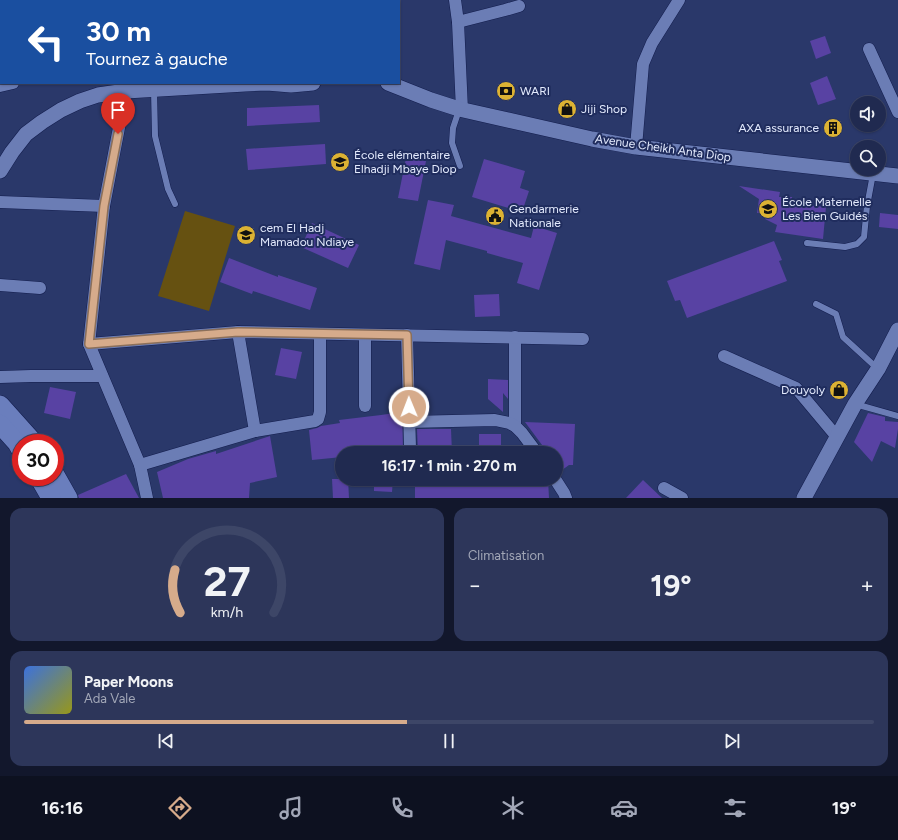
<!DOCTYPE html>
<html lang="fr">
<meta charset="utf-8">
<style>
:root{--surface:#202a50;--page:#2d365a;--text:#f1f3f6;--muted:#a2a7b7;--line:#3d4667;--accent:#d6ab8b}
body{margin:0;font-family:Figtree,sans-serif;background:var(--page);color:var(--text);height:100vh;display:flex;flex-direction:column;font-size:15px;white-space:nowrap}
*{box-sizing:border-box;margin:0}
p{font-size:13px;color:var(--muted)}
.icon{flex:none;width:22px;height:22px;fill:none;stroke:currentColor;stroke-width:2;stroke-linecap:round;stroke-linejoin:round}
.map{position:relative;height:498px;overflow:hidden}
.details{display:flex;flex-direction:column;gap:10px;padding:10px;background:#12172c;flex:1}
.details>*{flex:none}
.guide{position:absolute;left:0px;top:0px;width:400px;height:84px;box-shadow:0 1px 3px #0004,0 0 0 1px var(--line);background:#1a4fa0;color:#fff;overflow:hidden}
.tools{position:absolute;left:850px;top:96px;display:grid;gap:8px}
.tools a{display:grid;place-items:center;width:36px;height:36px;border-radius:50%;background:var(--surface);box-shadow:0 1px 3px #0004,0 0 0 1px var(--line);font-size:20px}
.speed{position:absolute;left:12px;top:434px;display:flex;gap:8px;font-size:20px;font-weight:700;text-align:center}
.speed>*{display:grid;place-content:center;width:52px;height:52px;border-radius:50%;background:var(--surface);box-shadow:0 1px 3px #0004,0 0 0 1px var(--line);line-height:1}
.speed .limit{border:6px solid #d22;background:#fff;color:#111}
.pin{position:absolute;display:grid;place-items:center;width:34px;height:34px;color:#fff;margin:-41px -17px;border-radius:50% 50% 50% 0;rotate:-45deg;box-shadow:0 0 4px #0007}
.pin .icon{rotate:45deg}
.me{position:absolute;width:44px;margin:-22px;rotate:359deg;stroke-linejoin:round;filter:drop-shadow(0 0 3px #0008)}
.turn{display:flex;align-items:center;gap:14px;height:84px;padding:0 20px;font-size:18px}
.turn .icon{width:52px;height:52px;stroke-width:2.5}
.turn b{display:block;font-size:28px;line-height:34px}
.big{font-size:30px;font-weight:700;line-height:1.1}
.details .widget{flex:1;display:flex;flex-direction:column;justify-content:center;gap:6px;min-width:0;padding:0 14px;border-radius:12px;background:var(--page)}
.details .dial{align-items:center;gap:0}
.dial svg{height:104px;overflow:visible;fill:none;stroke:var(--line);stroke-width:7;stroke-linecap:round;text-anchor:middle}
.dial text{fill:var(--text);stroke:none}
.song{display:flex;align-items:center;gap:12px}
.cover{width:48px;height:48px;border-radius:6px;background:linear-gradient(135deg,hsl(220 70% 55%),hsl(60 70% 35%))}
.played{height:4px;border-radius:2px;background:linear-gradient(90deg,var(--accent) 45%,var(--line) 45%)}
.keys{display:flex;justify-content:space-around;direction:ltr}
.heat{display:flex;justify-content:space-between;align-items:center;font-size:22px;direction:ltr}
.details .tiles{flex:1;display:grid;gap:10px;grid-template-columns:1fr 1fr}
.widget:last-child{grid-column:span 2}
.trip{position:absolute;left:335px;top:446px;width:228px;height:40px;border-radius:20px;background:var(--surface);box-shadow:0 1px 3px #0004,0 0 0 1px var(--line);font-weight:700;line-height:40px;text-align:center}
.tab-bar{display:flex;height:64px;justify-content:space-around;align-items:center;background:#0d1120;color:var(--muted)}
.tab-bar .icon{width:28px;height:28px}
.tab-bar .active{color:var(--accent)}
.tab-bar b{font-size:18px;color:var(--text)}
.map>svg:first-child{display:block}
.green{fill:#665111}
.building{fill:#5842a3}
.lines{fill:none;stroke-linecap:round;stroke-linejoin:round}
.service-casing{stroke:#131d4d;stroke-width:7}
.minor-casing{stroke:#131d4d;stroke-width:13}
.tertiary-casing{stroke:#131d4d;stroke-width:16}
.trunk-casing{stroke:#131d4d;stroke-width:20}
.service{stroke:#6b7db5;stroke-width:6}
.minor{stroke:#6b7db5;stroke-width:12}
.tertiary{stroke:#6b7db5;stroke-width:15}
.trunk{stroke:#6a7ebd;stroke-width:19}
.route-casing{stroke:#8b6f5a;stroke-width:10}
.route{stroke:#d6ab8b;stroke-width:7}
.labels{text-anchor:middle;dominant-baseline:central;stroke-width:4;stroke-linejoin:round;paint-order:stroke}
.poi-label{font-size:12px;fill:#e3eafd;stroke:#202d5e;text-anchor:start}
.street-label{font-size:12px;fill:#e3eafd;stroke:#202d5e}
</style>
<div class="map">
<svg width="898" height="498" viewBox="0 0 898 498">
<rect width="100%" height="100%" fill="#2a386a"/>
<!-- green -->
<path class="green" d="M185 211 235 226 209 311 158 296Z"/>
<!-- building -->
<g class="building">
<path d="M825 36 831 53 816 59 810 41Z"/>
<path d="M827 76 836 99 818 105 810 83Z"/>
<path d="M319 105 320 122 247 126V108Z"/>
<path d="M325 144 326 164 248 170 246 149Z"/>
<path d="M406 158 426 161 418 201 398 198Z"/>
<path d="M484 159 525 171 520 188 529 191 522 212 472 197Z"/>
<path d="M739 186 780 192 779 197H792L793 204 826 207 823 239 775 232 777 225 765 219V213H757L759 199Z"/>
<path d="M428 200 454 205 451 216 531 238 534 226 557 233 539 290 517 283 523 263 487 253V251L446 240 440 270 414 264Z"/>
<path d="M880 213 898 215V229L879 227Z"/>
<path d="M312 223 359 245 348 268 301 247Z"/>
<path d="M774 241 782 260 779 261 787 281 687 318 680 300 675 301 667 281Z"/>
<path d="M229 258 278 277V275L317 288 310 310 253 291 252 294 220 282Z"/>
<path d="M499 294 500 316 475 317 474 295Z"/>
<path d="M281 348 302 352 296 379 275 375Z"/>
<path d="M488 379 508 380V399L503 393V412L488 399Z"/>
<path d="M50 387 76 392 70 419 44 413Z"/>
<path d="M402 412 403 449 378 452V453H342V457L312 460 309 430 317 428 321 426 340 423 339 420 381 415Z"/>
<path d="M868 413 885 417V421L898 422V429L895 448 881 441 872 462 854 442Z"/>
<path d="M525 422 575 424 573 465H569L562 470 556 463V453H548Z"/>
<path d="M417 429H451L452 453H418Z"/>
<rect x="479" y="434" width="22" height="19"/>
<path d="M270 436 277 477 250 483 249 498H163L157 472 188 459 216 451V454Z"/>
<path d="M126 474 139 498H79L78 495Z"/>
<path d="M332 479H348L349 498H333Z"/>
<path d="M374 479H393L392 492 374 491Z"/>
<path d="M476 479 498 480V483L524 482V479H548L549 498H415V480L476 481Z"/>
<path d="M643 480 662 498H626Z"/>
</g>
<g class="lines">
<!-- service casing -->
<g class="service-casing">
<g id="service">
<path d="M154 90 155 136 168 189 175 204"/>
<path d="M459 110 453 128 452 143 460 166"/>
<path d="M807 243 845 247 857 244 864 237 867 206 873 174"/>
<path d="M816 304 836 314 843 337 878 369"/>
<path d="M855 404 898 416"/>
</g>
</g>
<!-- minor casing -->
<g class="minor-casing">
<g id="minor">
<path d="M455 0 458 22 462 110"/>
<path d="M458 22 505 10 519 6"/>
<path d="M869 49 898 112"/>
<path d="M0 86 13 83"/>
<path d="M126 91 104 206 89 344 140 465 147 498"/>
<path d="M636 147 643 64 652 43 679 0"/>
<path d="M0 202 104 206"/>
<path d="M0 285 40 288"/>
<path d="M238 332 255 431"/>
<path d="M365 335V406"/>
<path d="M407 335 410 448"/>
<path d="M515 337V426"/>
<path d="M89 344 238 332 583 339"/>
<path d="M724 356 796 388 837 437"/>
<path d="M0 377 31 376H102"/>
<path d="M409 422 495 420 509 423 515 426 522 433 537 453"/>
<path d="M140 465 255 431 315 421 318 419 320 412V334"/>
<path d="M555 479 564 493 566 498"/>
<path d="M664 488 682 498"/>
</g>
</g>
<!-- tertiary casing -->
<g class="tertiary-casing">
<g id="tertiary">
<path d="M233 0 235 1"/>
<path d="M388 83 431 100 459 109 592 139 636 147 898 176"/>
<path d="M0 171 12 152 26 134 42 122 61 110 80 101 98 95 126 91 245 84 267 83 291 85 313 83"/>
<path d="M804 498 855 404 878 369 898 330"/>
</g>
</g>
<!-- trunk casing -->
<g class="trunk-casing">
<g id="trunk">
<path d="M0 405 34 443"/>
<path d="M0 424 17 443 21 450"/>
<path d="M55 475 68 498"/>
<path d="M39 477 51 498"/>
</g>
</g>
<!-- service -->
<use href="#service" class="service"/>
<!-- minor -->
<use href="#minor" class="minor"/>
<!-- tertiary -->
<use href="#tertiary" class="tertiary"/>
<!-- trunk -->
<use href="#trunk" class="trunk"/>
</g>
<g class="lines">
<!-- route casing -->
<g class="route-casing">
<path id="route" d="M118 134 104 206 89 344 238 332 407 335 409 407"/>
</g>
<!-- route -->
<use href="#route" class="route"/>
</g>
<!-- icons -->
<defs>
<g id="bank-disc" transform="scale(1)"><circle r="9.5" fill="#dcb233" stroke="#202d5e"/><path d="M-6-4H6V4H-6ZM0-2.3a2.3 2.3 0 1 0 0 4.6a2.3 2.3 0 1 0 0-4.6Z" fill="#111"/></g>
<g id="shop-disc" transform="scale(1)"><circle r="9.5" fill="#dcb233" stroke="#202d5e"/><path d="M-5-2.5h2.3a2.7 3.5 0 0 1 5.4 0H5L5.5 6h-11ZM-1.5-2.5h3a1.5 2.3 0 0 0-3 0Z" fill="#111"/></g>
<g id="building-disc" transform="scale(1)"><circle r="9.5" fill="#dcb233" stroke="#202d5e"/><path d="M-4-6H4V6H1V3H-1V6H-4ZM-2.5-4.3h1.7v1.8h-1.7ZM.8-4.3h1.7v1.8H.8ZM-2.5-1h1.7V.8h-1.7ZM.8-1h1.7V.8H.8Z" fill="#111"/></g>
<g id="school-disc" transform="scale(1)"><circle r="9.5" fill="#dcb233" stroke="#202d5e"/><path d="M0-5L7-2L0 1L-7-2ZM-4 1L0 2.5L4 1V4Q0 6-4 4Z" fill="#111"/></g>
<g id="civic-disc" transform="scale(1)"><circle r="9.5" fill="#dcb233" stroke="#202d5e"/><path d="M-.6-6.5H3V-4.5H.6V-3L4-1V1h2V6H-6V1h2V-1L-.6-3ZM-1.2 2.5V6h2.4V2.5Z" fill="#111"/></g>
</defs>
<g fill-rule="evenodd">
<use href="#bank-disc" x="506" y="91"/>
<use href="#shop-disc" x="567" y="109"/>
<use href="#building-disc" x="833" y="128"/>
<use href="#school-disc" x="340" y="162"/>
<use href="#school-disc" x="768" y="209"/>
<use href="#civic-disc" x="495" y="216"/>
<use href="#school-disc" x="246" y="235"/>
<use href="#shop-disc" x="839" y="390"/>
</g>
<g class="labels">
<!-- poi labels -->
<g class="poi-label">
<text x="520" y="91">WARI</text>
<text x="581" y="109">Jiji Shop</text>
<text x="819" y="128" text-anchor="end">AXA assurance</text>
<text x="354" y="155">École elémentaire<tspan x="354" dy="14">Elhadji Mbaye Diop</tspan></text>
<text x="782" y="202">École Maternelle<tspan x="782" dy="14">Les Bien Guidés</tspan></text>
<text x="509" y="209">Gendarmerie<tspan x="509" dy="14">Nationale</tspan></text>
<text x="260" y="228">cem El Hadj<tspan x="260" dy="14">Mamadou Ndiaye</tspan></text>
<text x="825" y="390" text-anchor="end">Douyoly</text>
</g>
<!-- street labels -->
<g class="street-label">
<text transform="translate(663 148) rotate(8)">Avenue Cheikh Anta Diop</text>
</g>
</g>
</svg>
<div class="tools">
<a><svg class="icon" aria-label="sound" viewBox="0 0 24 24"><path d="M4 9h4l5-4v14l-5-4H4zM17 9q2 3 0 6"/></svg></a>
<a><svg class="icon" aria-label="search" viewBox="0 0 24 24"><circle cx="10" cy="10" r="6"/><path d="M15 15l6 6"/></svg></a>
</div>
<div class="speed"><div class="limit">30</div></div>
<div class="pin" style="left:118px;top:134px;background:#d93025"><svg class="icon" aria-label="arrive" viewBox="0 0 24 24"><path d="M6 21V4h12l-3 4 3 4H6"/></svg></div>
<svg class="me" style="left:409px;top:407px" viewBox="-20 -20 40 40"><circle r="17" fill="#d6ab8b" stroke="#fff" stroke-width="3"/><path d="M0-11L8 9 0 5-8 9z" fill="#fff"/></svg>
<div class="trip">16:17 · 1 min · 270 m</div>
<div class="guide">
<div class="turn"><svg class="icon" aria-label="left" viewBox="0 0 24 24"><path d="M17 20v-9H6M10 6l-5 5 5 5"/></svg><div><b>30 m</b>Tournez à gauche</div></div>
</div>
</div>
<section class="details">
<div class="tiles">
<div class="widget dial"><svg viewBox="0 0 100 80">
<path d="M14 69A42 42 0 1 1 86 69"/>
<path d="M14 69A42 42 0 0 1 10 36" stroke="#d6ab8b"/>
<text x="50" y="56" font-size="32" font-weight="700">27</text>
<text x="50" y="72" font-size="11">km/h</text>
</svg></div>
<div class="widget"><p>Climatisation</p>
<div class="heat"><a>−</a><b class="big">19°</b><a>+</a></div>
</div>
<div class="widget">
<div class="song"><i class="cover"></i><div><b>Paper Moons</b><p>Ada Vale</p></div></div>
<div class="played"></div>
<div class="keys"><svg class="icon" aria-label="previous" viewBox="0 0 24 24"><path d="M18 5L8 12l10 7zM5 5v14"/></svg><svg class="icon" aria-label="pause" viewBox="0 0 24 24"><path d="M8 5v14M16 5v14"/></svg><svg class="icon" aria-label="next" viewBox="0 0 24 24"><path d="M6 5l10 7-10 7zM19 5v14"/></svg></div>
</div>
</div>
</section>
<nav class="tab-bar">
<b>16:16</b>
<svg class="icon active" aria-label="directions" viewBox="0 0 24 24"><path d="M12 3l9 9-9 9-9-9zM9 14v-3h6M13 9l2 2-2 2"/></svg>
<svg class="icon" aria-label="music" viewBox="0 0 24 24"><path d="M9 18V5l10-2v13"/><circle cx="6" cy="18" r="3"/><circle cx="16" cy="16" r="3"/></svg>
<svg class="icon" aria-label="phone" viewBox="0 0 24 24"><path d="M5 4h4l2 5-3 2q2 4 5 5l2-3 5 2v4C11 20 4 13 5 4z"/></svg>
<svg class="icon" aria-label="climate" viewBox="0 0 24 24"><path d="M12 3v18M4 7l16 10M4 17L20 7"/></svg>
<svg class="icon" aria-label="car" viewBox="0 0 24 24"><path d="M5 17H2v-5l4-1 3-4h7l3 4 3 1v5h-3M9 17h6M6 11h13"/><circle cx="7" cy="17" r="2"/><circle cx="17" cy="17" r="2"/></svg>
<svg class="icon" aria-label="filters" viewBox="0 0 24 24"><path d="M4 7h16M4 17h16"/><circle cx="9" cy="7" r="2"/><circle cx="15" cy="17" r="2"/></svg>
<b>19°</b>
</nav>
